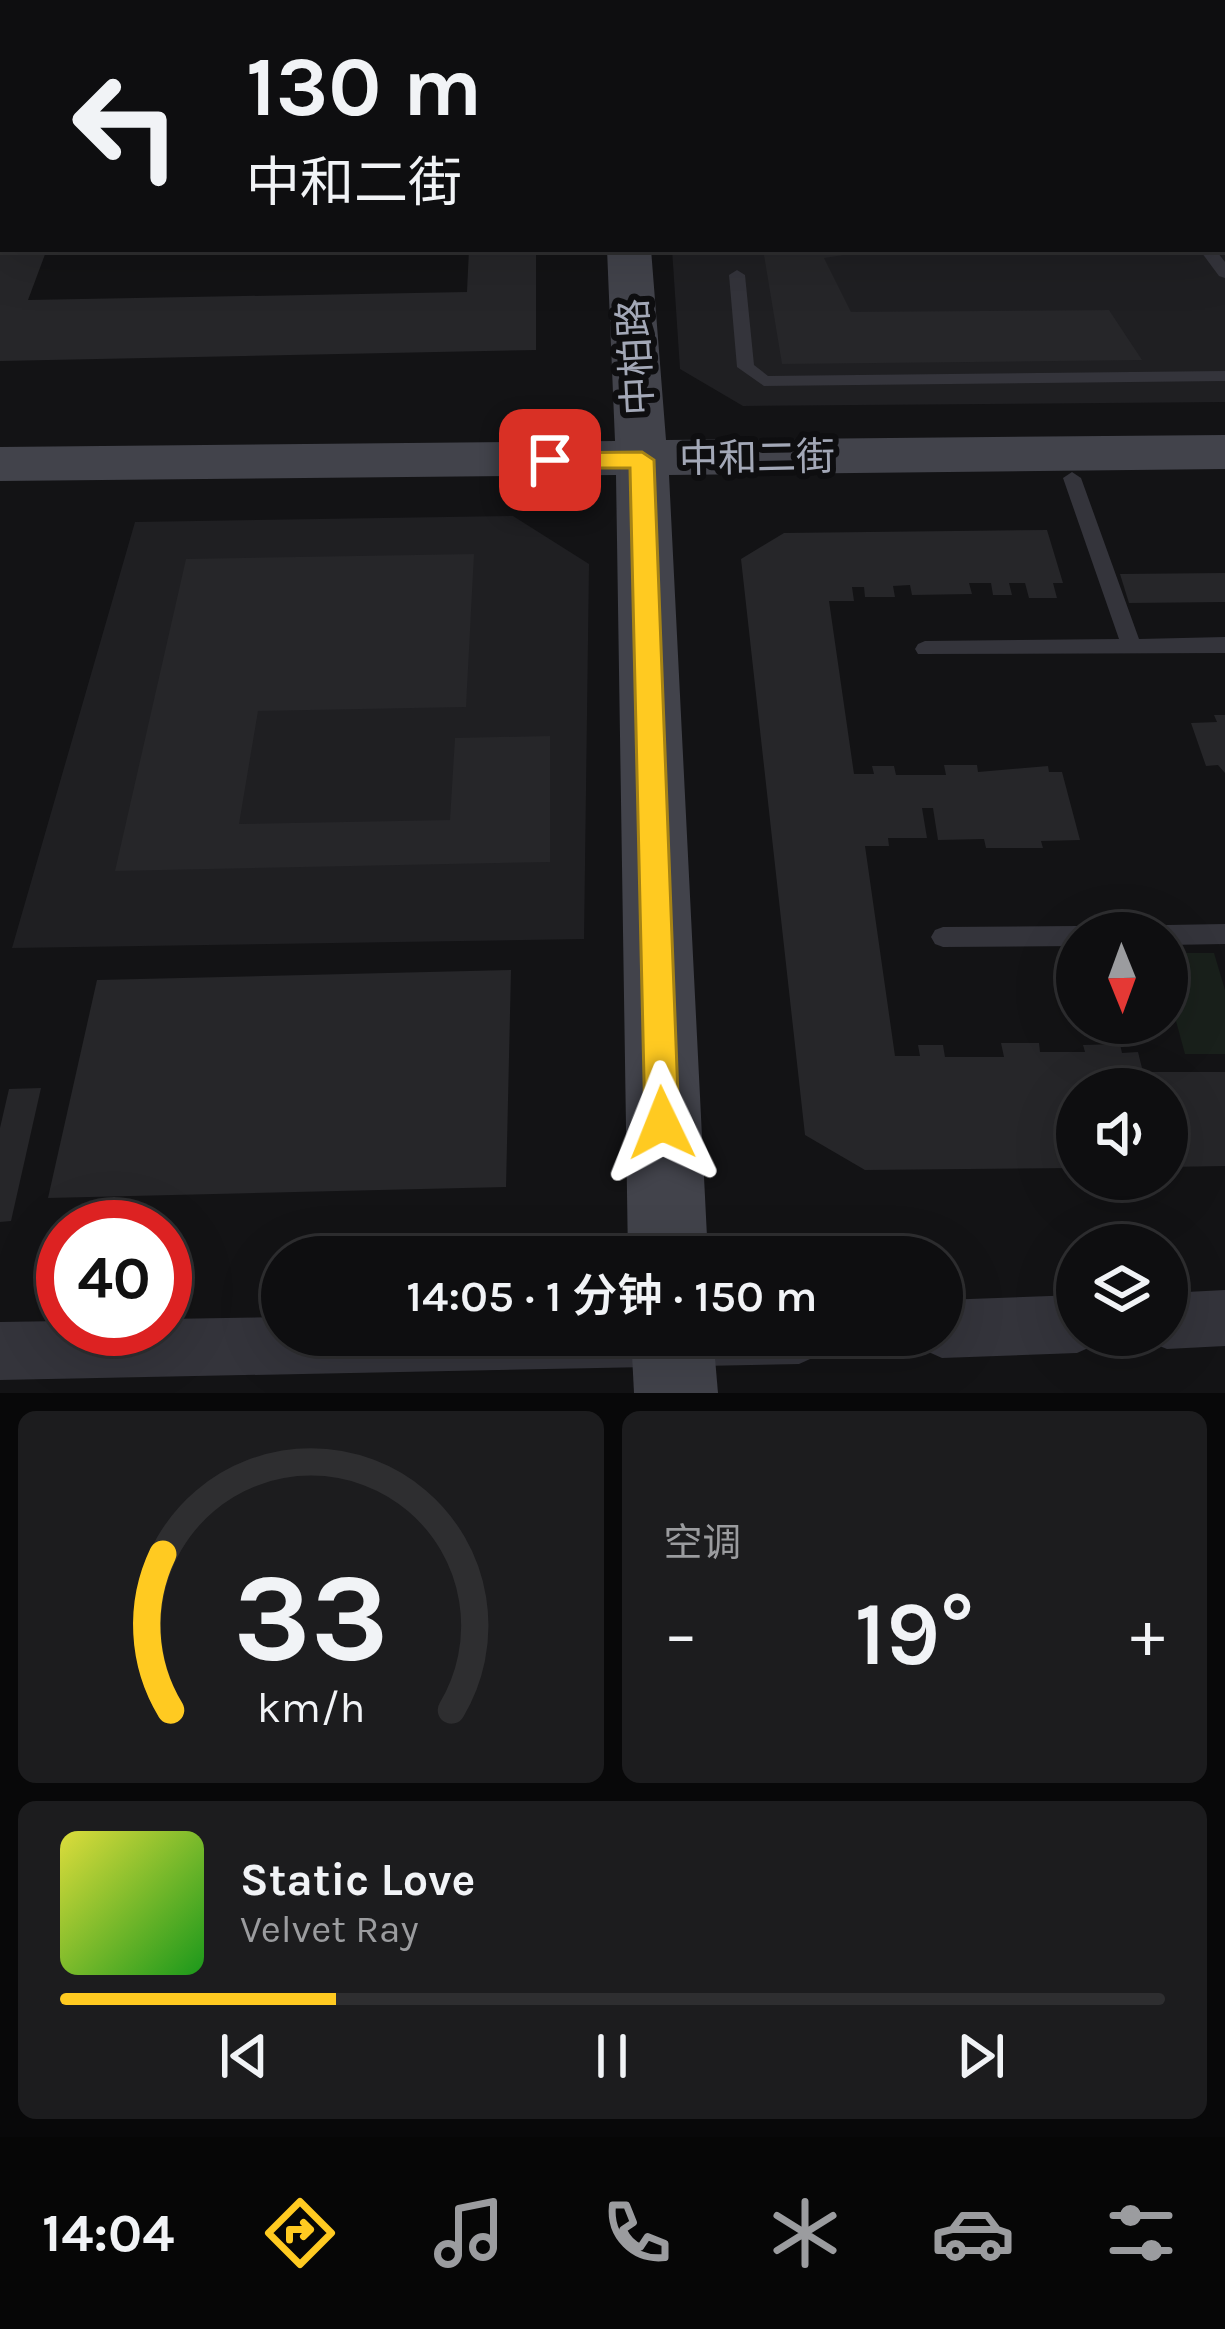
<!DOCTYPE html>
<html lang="zh">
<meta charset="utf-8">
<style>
:root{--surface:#0e0e10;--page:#1c1c1e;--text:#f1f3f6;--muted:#9b9c9f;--line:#2e2e30;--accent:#ffca21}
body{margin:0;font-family:Karla,"Noto Sans SC",sans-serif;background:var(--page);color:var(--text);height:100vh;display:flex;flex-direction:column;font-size:45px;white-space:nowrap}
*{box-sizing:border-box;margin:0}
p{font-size:39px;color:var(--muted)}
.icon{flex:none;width:66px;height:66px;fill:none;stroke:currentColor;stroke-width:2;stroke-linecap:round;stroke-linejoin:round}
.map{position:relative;height:1393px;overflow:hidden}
.panel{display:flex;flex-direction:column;gap:18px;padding:18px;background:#080809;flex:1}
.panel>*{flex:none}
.top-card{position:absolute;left:0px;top:0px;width:1227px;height:252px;box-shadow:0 12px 48px #0002,0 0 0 3px var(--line);background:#0e0e10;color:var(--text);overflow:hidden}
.needle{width:78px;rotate:179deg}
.fabs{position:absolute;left:1056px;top:912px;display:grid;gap:24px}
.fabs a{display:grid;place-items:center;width:132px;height:132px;border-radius:50%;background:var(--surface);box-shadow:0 12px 48px #0002,0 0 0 3px var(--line);font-size:60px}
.speed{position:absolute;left:36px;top:1200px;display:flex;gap:24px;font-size:60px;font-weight:700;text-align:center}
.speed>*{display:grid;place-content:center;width:156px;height:156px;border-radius:50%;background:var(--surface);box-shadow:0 12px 48px #0002,0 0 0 3px var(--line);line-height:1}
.speed .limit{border:18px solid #d22;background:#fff;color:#111}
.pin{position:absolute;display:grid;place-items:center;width:102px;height:102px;color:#fff;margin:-51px;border-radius:24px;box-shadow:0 6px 18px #0006}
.me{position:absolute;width:132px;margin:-66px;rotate:358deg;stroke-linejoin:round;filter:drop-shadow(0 0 9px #0008)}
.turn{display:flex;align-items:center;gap:42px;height:252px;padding:0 48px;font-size:54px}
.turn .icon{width:156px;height:156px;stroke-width:2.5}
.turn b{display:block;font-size:84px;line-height:102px}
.big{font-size:90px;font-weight:600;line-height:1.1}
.panel .tile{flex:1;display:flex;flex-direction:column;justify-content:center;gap:18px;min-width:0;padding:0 42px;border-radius:18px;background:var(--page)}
.panel .dial{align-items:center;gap:0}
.dial svg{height:312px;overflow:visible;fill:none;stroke:var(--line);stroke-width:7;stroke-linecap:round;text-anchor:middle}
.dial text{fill:var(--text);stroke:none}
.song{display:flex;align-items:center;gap:36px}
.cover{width:144px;height:144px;border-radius:18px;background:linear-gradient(135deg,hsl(60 70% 55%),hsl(120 70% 35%))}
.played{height:12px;border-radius:6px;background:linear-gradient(90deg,var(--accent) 25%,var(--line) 25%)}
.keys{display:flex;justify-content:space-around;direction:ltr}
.heat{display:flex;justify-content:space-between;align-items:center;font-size:66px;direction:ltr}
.panel .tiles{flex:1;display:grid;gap:18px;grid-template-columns:1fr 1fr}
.tile:last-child{grid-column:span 2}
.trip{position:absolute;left:261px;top:1236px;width:702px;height:120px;border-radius:60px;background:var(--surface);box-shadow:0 12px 48px #0002,0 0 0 3px var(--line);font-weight:600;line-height:120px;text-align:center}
.dock{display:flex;height:192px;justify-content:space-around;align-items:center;background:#060606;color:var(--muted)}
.dock .icon{width:84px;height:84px}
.dock .selected{color:var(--accent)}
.dock b{font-size:54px;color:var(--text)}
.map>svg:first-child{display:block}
.built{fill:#1f1f22}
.green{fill:#19201b}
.building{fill:#262629}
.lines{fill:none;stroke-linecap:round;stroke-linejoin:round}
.lane{fill:#34343b;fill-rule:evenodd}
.street{fill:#34343b;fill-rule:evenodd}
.secondary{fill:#42434b;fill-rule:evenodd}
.route{fill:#ffca21;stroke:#a68315;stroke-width:3}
.labels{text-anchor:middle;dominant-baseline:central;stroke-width:12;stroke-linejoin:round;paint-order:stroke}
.street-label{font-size:39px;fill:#a3a8b7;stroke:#0e0e10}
</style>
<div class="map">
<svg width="1225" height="1393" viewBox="0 0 1225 1393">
<rect width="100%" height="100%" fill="#131315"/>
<!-- built -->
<g class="built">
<path d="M654 0H1225V402L743 406 680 369 672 249H1224V3Z"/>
<path d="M513 516 589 564 584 939 12 948 135 522Z"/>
</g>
<!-- green -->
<g class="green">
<path d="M0 0H577V3H3L0 99Z"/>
<path d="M1167 953H1214L1225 990V1054H1185L1167 988Z"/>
</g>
<!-- building -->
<g class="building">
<path d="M0 249H47L28 300 467 292 469 249H536V350L0 361Z"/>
<path d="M763 249H883L824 258 851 312 1109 310 1142 360 782 364Z"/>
<path d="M1047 530 1063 583H1053L1057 598H1029L1025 583H1009L1012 595H993L991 583H969L972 594 912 595 910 585 893 586 895 597H865L864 587H852L854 601H829L854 774H874L872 766H894L896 775H946L944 765H977L978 772 1048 766 1049 772H1062L1080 840 1041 841 1043 848H986L984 839 938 840 933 808H922L927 838H888L889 846H865L895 1056H920L918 1045H943L945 1057H1004L1001 1043H1039L1040 1052H1085L1083 1045 1120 1044 1122 1053 1138 1052 1143 1072H1225V1166L1167 1167V1089H1077V1168L865 1170 805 1135 741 559 784 533Z"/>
<path d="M474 554 466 707 258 711 239 824 450 820 455 738 550 736V862L115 871 186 559Z"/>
<path d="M1225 573V602L1129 603 1120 574Z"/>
<path d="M1214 715H1225V773L1218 765 1206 766 1191 723 1217 722Z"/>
<path d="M511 970 506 1187 48 1198 97 980Z"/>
<path d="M41 1088 11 1221 0 1222V1128L9 1089Z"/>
</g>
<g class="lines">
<!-- lane -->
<g class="lane">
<path d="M1019 0H1032L1034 3H1021Z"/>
<path d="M1119 0H1131L1133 3H1121Z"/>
<rect x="1224" y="133" width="1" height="8"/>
<rect x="1224" y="229" width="1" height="10"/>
<path d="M1199 249H1215L1225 262V278L1219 276Z"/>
<path d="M737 270 745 275 754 365 768 376 1225 371V381L764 386 737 367 729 275Z"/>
<path d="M1072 472 1081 478 1139 639 1225 637V653L918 654 915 649 918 644 925 641 1119 639 1063 478Z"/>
<path d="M1225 924V944L1167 945V933H1156L1159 928 1167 925Z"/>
<path d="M1077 926 1088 933H1077V946L943 947 935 944 931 937 935 930 943 927Z"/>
</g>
<!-- street -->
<g class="street">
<path d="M1225 1290V1346L1167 1349 1147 1341 1144 1335H1167V1293Z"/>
<path d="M1077 1295V1335H1101L1097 1344 1077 1353 942 1358 922 1349 916 1335H942V1300Z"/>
<path d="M282 1317V1335H828L819 1355 799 1364 0 1380V1322L63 1321V1329H165V1319Z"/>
</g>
<!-- secondary -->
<g class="secondary">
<path d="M596 0H632L633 3H597Z"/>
<path d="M607 249H651L666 440 1225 435V469L669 475 708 1257H628L616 475 0 481V447L615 441Z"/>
<path d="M631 1335H713L718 1393H634Z"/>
</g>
</g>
<!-- route -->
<path class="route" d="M642 452 654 460 679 1123 674 1135 662 1139 650 1135 645 1123 630 468H550L538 460 550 453Z"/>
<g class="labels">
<!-- street labels -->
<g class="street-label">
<text transform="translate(636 357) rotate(-93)">中柏路</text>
<text transform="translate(757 458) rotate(-1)">中和二街</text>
</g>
</g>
</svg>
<div class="fabs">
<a><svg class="needle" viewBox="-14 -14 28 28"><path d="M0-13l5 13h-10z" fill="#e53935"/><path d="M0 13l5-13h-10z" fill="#9b9c9f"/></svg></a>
<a><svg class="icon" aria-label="sound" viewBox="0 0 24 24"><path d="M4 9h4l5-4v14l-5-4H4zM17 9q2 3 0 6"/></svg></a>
<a><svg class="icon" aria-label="layers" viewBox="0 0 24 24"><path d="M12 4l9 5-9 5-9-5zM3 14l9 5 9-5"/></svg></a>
</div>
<div class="speed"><div class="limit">40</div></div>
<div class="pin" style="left:550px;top:460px;background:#d93025"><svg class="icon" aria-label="arrive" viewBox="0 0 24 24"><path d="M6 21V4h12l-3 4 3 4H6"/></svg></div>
<svg class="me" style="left:662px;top:1123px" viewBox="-20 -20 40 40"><path d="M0-17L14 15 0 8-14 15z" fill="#ffca21" stroke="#fff" stroke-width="4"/></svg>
<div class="trip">14:05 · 1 分钟 · 150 m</div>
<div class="top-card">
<div class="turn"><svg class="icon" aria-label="left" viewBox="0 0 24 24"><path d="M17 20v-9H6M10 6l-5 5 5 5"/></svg><div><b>130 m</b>中和二街</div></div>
</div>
</div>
<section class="panel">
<div class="tiles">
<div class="tile dial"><svg viewBox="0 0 100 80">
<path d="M14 69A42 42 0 1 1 86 69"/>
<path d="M14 69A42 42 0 0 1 12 29" stroke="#ffca21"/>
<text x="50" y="56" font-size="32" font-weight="700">33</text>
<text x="50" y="72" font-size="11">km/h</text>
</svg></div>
<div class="tile"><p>空调</p>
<div class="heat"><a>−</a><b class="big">19°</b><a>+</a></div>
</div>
<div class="tile">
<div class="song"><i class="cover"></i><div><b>Static Love</b><p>Velvet Ray</p></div></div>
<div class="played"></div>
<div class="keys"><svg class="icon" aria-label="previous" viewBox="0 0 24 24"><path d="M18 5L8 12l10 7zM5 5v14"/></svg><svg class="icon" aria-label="pause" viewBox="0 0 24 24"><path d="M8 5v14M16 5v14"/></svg><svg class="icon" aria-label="next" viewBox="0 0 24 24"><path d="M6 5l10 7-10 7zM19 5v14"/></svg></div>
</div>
</div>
</section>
<nav class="dock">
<b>14:04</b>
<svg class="icon selected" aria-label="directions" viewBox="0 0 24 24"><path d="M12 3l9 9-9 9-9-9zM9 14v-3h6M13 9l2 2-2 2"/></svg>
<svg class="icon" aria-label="music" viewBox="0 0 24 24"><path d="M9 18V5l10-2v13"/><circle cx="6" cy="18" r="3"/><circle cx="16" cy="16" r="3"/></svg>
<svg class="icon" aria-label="phone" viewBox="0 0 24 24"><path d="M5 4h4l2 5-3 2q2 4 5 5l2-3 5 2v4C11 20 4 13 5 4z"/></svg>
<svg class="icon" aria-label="climate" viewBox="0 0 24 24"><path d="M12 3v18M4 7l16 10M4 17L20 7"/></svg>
<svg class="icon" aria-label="car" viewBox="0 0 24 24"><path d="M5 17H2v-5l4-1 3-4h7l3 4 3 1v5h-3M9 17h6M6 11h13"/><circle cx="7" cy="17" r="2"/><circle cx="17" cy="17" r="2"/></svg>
<svg class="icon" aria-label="filters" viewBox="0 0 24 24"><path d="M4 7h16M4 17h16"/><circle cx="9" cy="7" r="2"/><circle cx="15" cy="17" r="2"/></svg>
</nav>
